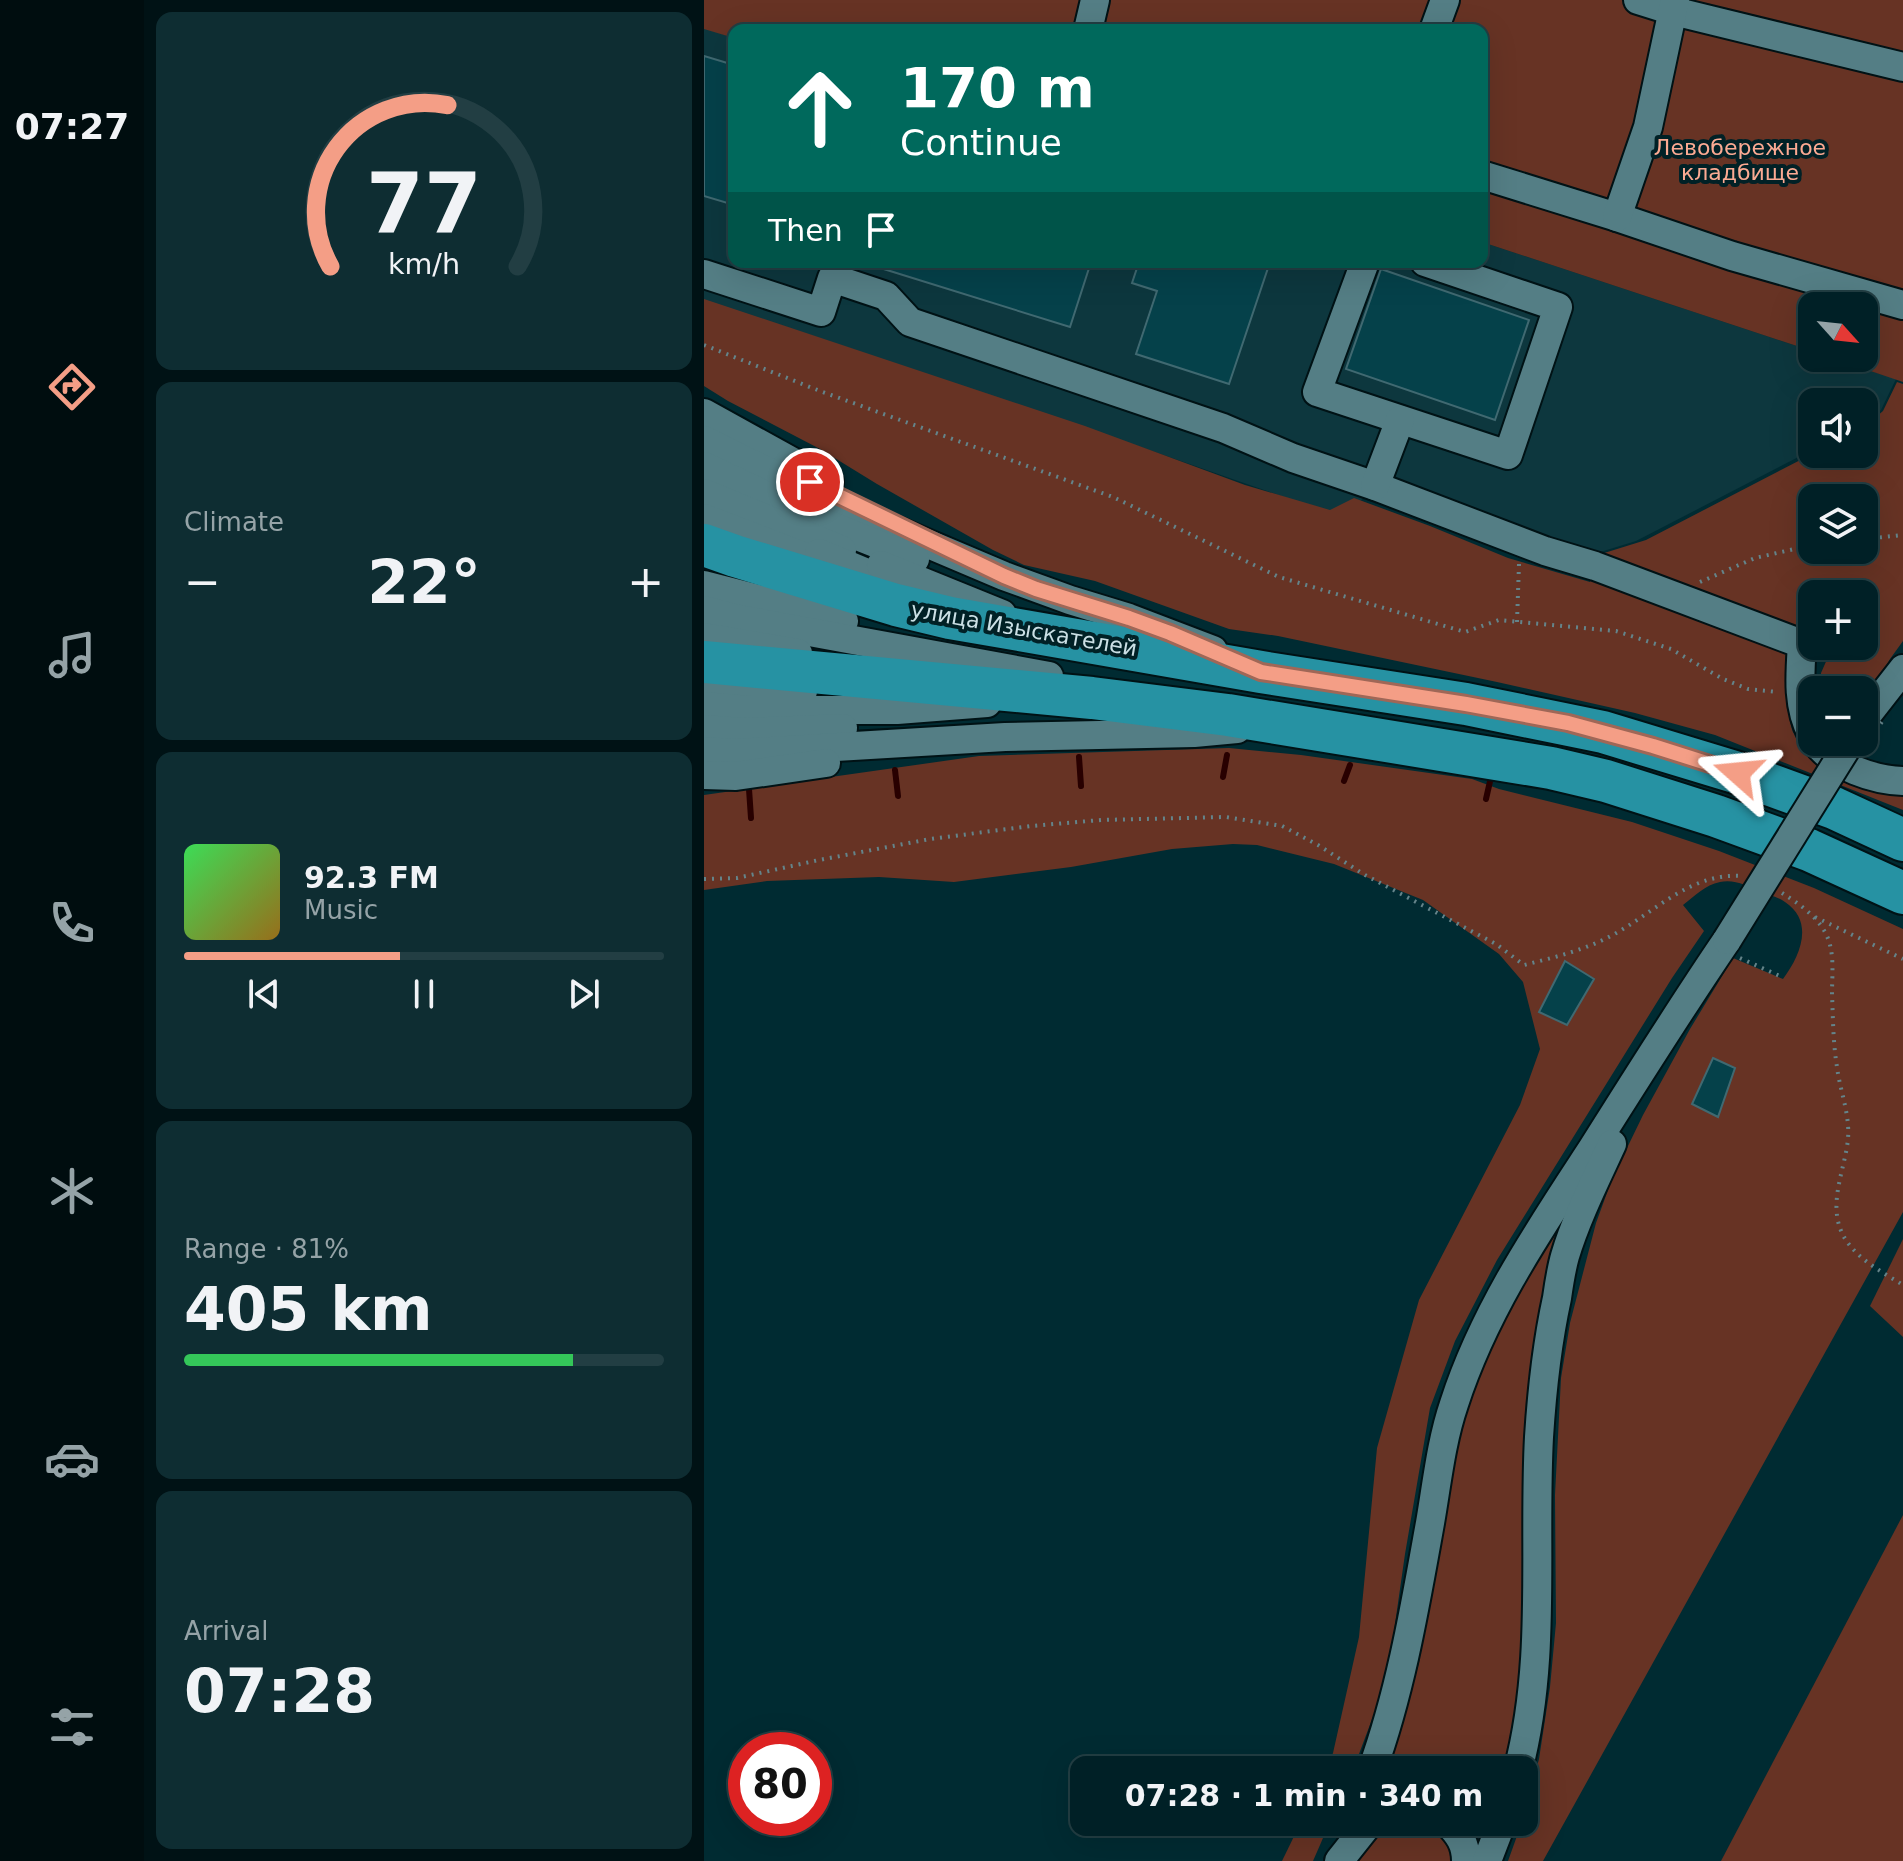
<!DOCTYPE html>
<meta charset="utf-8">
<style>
:root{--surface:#002026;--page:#0e2d32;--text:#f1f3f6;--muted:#95a3a7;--line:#223e43;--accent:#f49e86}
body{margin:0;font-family:"DejaVu Sans",sans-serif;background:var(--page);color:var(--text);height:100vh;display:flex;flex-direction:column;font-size:30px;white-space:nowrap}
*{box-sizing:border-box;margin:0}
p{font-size:26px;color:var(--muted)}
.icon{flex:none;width:44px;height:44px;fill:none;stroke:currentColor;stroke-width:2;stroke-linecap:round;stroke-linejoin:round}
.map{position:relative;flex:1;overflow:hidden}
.side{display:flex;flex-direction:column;gap:12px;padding:12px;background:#001215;width:560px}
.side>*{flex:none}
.hud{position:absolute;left:24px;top:24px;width:760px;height:244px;border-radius:16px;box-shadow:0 8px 32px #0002,0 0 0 2px var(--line);background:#00695c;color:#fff;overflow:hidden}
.needle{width:52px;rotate:117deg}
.buttons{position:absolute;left:1094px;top:292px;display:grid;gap:16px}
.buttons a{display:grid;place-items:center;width:80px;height:80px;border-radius:16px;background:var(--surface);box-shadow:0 8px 32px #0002,0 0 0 2px var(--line);font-size:40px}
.speed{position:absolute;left:24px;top:1732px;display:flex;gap:16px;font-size:40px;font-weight:700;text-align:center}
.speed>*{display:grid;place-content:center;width:104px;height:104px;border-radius:50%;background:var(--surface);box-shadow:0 8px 32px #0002,0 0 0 2px var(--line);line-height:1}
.speed .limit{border:12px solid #d22;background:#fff;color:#111}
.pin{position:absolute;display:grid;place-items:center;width:68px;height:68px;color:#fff;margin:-34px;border:4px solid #fff;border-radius:50%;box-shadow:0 2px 8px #0007}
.me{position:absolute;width:88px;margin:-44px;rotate:288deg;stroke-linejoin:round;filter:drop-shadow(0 0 6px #0008)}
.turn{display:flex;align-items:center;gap:28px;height:168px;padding:0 40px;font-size:36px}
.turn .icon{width:104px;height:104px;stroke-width:2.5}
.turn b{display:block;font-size:56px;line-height:68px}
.then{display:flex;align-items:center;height:76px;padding:0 40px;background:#0003;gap:16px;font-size:30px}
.big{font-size:60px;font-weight:700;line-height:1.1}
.side .widget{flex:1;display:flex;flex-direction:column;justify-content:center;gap:12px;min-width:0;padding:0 28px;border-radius:16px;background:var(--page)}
.side .dial{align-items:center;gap:0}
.dial svg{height:208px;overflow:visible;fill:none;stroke:var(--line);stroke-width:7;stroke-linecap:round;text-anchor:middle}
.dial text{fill:var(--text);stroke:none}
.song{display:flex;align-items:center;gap:24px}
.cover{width:96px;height:96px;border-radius:12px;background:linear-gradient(135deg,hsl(130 70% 55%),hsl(40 70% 35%))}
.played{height:8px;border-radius:4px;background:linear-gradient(90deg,var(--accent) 45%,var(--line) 45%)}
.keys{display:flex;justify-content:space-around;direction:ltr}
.heat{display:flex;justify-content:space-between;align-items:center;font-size:44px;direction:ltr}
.charge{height:12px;border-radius:6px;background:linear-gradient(90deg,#34c759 81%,var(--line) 0)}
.trip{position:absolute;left:366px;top:1756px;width:468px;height:80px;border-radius:16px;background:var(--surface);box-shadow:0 8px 32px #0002,0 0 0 2px var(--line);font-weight:700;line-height:80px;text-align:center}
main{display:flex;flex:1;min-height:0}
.tabs{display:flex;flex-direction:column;width:144px;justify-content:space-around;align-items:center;background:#000d0f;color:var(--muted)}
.tabs .icon{width:56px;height:56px}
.tabs .current{color:var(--accent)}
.tabs b{font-size:36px;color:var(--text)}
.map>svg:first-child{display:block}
.built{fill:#0d373e}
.green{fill:#673324;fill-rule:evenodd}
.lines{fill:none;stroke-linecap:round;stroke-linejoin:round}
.stream{stroke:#280000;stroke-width:6}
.building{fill:#05414a;stroke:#406971;stroke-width:2}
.minor-casing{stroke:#001215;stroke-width:32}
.highway-casing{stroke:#001215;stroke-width:46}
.path{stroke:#64848a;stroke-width:4;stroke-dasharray:2 6;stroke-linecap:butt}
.minor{stroke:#547e85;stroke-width:28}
.highway{stroke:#2692a3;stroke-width:42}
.minor-bridge-casing{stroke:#001215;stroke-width:32;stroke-linecap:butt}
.path-bridge{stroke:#64848a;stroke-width:4;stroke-dasharray:2 6;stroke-linecap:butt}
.minor-bridge{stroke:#547e85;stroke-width:28}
.route-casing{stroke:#9f6757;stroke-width:20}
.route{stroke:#f49e86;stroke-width:14}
.labels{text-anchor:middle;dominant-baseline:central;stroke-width:8;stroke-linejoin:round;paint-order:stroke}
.park-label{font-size:22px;fill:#fbaa93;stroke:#012126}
.street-label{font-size:22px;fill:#cbe0e5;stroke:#012126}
</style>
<main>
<nav class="tabs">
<b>07:27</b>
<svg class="icon current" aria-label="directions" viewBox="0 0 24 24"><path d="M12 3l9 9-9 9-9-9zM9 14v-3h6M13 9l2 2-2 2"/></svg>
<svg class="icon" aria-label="music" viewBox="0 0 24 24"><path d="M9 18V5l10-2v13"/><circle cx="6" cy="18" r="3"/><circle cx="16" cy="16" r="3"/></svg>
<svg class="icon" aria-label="phone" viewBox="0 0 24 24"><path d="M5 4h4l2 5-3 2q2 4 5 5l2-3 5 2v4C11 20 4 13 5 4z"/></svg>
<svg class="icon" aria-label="climate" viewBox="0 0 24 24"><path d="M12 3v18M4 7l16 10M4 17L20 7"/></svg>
<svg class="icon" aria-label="car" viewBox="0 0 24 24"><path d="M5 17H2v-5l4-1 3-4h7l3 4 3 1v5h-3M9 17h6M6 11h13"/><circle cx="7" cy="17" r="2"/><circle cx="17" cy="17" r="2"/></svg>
<svg class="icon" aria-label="filters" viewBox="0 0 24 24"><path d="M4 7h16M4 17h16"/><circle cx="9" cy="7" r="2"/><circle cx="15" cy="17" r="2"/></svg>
</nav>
<section class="side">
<div class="widget dial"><svg viewBox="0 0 100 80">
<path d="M14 69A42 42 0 1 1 86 69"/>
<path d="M14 69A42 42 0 0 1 59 7" stroke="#f49e86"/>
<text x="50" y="56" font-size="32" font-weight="700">77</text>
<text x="50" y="72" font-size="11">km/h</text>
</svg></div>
<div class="widget"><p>Climate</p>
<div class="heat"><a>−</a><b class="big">22°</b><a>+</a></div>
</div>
<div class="widget">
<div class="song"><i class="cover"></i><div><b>92.3 FM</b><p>Music</p></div></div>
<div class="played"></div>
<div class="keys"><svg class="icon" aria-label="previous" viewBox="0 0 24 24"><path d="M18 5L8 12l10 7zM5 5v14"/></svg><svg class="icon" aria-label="pause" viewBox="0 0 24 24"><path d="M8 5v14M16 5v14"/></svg><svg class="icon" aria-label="next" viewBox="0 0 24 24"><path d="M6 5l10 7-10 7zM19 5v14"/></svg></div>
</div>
<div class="widget"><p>Range · 81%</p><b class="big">405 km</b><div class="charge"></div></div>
<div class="widget"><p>Arrival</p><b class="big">07:28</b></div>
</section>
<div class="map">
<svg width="1199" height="1861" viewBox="0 0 1199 1861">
<rect width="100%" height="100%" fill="#002b32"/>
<!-- built -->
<path class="built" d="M0 28 30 38V262H778V242L1108 351V358H1128L1192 379 1177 410 1160 424V402H1108V450L932 541 893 553 840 539 678 482 638 517 359 420 0 300Z"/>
<!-- green -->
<g class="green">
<path d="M0 0H1199V382L1128 358H1160V306H1108V351L778 242V30H30V38L0 29Z"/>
<path d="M0 299 381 426 541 485 626 510 650 498 726 526 804 558 886 582 897 554 942 540 1108 454H1160V427L1179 411 1193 382 1199 384V641L1186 659 1164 697 1160 695V690H1148L1117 678V673L1124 657 1121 646H1160V594H1108V635L1083 648C1082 668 1082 718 1090 734 1093 742 1099 750 1106 756L1150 781 1199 779V810L1011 735 931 713 793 682 574 636 525 629 391 581 320 565 289 550 173 484 116 449 24 401 0 386ZM1108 498H1160V550H1108Z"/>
<path d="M525 748 597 755 768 779 795 789 928 822 1015 851 1110 888 1199 929V1212L839 1861H804L818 1822H820V1814L835 1759 846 1687 852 1623 851 1495 857 1378 866 1323 892 1223 908 1179 939 1115 986 1029 1029 958 1079 979C1096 956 1111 922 1081 902 1074 897 1065 895 1058 892 1043 886 1031 879 1016 882 1001 885 991 896 979 905L1000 931 968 978 793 1260 751 1341 726 1408 701 1554 689 1638 673 1706 649 1770H622L629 1753 655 1637 673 1448 715 1300 816 1105 836 1049 819 982 795 954 719 900 630 864 553 845 529 844 468 849 367 867 250 882 175 877 63 881 0 890V795L275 756Z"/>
<path d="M875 1194 826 1625 803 1770H681L698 1725 715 1663 745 1454 806 1291Z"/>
<path d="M1199 1239V1337L1166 1306Z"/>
<path d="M1199 1515V1861H1017Z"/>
<path d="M597 1822H626L609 1861H578Z"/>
<path d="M680 1822H735L755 1861H645Z"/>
</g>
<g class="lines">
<!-- stream -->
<g class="stream">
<path d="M375 757 377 786"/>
<path d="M191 770 194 796"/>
<path d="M519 777 523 755"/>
<path d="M640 781 646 765"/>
<path d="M45 789 47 818"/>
<path d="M782 799 787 777"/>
</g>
</g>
<!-- building -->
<g class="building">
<path d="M0 56 30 65V205L0 196Z"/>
<path d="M171 262H387L366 327 170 266Z"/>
<path d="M435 262H566L525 384 432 354 453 291 428 283Z"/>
<path d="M677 269 825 320 791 420 642 369Z"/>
<path d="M861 961 890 979 863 1025 835 1012Z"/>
<path d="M1009 1058 1031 1068 1014 1117 988 1104Z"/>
</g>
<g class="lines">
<!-- minor casing -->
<g class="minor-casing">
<g id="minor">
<path d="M934 0 969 11 1199 67"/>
<path d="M384 30 391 0"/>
<path d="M730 30 741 0"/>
<path d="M778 175 913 217 1028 256 1199 305"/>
<path d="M913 217 944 127 971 0"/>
<path d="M661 262 613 392 804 455 854 307 721 262"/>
<path d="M0 274 117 312 128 278 182 296 206 322 519 428 589 458 671 486 841 551 891 566 1098 644C1096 674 1093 707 1108 734"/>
<path d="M0 413 125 482"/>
<path d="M0 440 130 504 300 576 366 600 425 618 509 650"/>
<path d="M0 466 123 524 211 559"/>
<path d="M671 486 696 420"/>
<path d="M0 493 138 550"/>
<path d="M0 518 115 562"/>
<path d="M115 553 194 586"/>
<path d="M177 565 298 614"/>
<path d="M0 585 140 621"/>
<path d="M0 610 35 619 345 676"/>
<path d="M0 637 94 653"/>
<path d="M0 683 99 691"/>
<path d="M0 706 46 710H193L283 703"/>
<path d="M1160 719 1199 669"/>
<path d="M0 729 38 732 139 728"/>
<path d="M1112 742C1130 767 1170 780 1199 781"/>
<path d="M0 751 31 753 301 737 490 733 533 729"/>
<path d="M0 775 32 776 122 763"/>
<path d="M668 1770C697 1690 711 1606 726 1523 733 1483 737 1442 750 1404 780 1311 835 1230 888 1149 932 1079 976 1009 1023 940"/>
<path d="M814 1770C843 1660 829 1548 835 1437 838 1390 843 1344 853 1298 855 1284 857 1270 861 1256 872 1219 892 1179 908 1144"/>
<path d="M743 1822C755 1834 762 1844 762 1861"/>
<path d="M635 1861 666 1822"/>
<path d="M783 1861 798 1822"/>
</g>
</g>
<!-- highway casing -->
<g class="highway-casing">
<g id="highway">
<path d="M0 545 31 556 192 605 246 618 557 672 762 704 899 732 1034 773 1130 808 1199 840"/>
<path d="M0 662 388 698 524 715 847 768 902 781 1012 816 1105 850 1199 893"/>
</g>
</g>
<!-- path -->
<g class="path">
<path d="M0 345 116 391 409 497 575 577 761 632 795 620 912 631 967 649 1019 679 1044 689 1073 692"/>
<path d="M1160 539 1199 535"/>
<path d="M996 582 1051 558 1108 545"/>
<path d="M813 622 815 564"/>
<path d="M0 879 33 878 115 860 226 839 327 826 397 820 522 817 578 826 614 845 661 875 792 944 820 965C852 957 885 949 914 932 954 909 988 873 1037 876"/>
<path d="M1078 893C1094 903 1113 916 1122 934 1131 952 1128 974 1128 994 1129 1018 1129 1043 1133 1067 1136 1091 1146 1114 1144 1139 1141 1170 1123 1204 1139 1235 1151 1258 1178 1272 1199 1285"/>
<path d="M1111 917 1199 959"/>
<path d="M1036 958 1078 977"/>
</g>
<!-- minor -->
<use href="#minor" class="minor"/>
<!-- highway -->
<use href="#highway" class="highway"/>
<!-- minor-bridge casing -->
<g class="minor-bridge-casing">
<path id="minor-bridge" d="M1023 940 1146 742"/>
</g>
<!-- path-bridge -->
<path class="path-bridge" d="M1168 737 1179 720"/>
<!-- minor-bridge -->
<use href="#minor-bridge" class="minor-bridge"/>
</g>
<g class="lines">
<!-- route casing -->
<g class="route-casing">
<path id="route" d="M106 482 300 576 332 589 425 618 466 633 557 672 762 704 864 723 949 746 1034 773"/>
</g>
<!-- route -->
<use href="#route" class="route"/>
</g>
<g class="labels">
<!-- park labels -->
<g class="park-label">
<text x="1036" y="147">Левобережное<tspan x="1036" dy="25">кладбище</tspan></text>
</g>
<!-- street labels -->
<g class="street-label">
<text transform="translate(320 629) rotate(10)">улица Изыскателей</text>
</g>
</g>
</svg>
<div class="buttons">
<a><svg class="needle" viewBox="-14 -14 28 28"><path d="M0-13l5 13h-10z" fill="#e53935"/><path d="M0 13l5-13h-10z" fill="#95a3a7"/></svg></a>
<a><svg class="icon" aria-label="sound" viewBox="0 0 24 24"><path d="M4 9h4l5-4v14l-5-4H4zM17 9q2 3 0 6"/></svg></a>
<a><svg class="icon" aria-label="layers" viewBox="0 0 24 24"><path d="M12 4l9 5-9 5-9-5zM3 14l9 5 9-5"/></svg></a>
<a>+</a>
<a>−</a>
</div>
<div class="speed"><div class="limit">80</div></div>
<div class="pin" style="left:106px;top:482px;background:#d93025"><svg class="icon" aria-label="arrive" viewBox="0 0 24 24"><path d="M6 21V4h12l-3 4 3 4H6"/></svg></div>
<svg class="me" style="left:1034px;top:773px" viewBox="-20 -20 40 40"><path d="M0-17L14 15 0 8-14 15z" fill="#f49e86" stroke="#fff" stroke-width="4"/></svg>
<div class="trip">07:28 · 1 min · 340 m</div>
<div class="hud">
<div class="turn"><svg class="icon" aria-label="ahead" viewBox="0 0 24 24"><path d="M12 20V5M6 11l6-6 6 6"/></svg><div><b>170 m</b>Continue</div></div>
<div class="then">Then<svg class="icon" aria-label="arrive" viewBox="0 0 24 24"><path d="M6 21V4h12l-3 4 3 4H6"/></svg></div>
</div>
</div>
</main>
